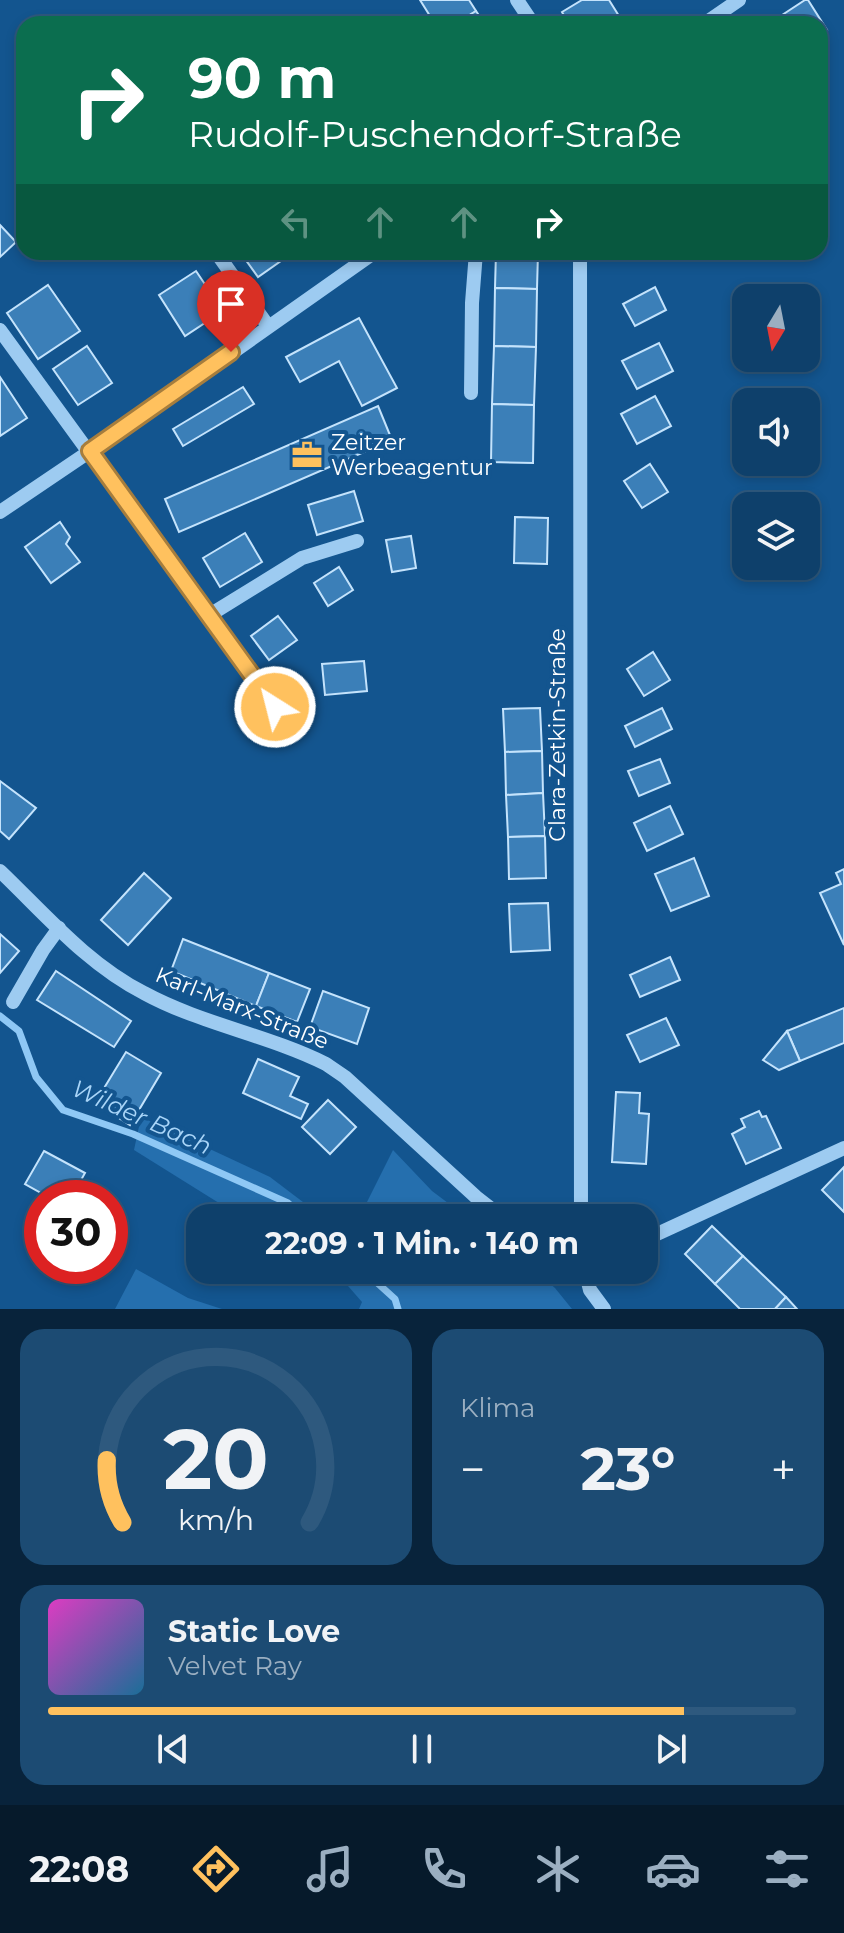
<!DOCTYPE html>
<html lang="de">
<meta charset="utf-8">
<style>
:root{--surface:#0e406b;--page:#1c4b73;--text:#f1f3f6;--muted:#9bafc1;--line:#2e597e;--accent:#ffc15e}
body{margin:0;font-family:Montserrat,sans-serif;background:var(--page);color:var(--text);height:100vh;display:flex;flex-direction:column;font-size:30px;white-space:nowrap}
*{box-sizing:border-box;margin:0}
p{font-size:26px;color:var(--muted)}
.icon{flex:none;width:44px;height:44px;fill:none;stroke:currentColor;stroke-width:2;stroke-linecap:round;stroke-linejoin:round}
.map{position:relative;height:1309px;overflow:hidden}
.side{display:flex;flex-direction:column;gap:20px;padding:20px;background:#08233b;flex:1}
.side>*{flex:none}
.hud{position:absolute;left:16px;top:16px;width:812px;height:244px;border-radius:24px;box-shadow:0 4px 12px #0003,0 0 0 2px var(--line);background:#0b6e4f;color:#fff;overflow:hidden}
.needle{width:52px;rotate:190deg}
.buttons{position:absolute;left:732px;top:284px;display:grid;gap:16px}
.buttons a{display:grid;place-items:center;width:88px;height:88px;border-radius:16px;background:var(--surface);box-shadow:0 4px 12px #0003,0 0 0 2px var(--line);font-size:40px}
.speed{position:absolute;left:24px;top:1180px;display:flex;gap:16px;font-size:40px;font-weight:700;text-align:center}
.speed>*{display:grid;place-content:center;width:104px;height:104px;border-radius:50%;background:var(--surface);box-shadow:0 4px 12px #0003,0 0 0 2px var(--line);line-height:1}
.speed .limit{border:12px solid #d22;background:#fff;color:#111}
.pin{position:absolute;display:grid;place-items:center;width:68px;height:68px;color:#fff;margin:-82px -34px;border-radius:50% 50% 50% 0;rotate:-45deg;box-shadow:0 0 8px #0007}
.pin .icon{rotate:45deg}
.me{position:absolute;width:88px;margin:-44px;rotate:324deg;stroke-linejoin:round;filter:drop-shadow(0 0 6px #0008)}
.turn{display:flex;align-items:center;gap:28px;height:168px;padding:0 40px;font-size:36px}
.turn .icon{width:104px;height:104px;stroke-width:2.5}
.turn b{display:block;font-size:56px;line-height:68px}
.lanes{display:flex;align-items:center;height:76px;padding:0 40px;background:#0003;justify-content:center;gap:40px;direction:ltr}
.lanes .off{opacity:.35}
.big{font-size:60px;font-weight:700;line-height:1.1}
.side .card{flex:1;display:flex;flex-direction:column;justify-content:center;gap:12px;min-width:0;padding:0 28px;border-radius:24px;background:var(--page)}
.side .dial{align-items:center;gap:0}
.dial svg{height:208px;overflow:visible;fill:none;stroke:var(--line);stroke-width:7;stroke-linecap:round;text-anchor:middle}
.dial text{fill:var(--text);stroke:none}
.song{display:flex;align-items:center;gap:24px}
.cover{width:96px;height:96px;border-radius:12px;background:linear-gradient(135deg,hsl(310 70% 55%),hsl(200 70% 35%))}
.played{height:8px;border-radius:4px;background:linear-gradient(90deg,var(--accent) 85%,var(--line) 85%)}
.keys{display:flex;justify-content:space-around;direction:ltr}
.heat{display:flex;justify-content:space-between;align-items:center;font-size:44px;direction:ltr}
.side .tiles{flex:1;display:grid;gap:20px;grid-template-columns:1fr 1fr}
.card:last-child{grid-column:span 2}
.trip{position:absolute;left:186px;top:1204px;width:472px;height:80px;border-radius:24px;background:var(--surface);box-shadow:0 4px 12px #0003,0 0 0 2px var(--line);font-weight:700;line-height:80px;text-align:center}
.menu{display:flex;height:128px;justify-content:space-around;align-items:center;background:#061a2b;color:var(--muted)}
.menu .icon{width:56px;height:56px}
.menu .current{color:var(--accent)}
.menu b{font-size:36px;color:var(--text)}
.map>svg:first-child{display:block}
.green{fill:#256fae}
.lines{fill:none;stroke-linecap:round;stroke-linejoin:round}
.stream{stroke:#8fc8f5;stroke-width:7}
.building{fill:#3b7fb8;stroke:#c4e3fc;stroke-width:2}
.minor{stroke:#9dcbf1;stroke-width:14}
.route-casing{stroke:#a67d3d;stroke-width:20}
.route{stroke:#ffc15e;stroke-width:14}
.labels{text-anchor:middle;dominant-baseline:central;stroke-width:8;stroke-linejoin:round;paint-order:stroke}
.poi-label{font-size:22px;fill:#fff;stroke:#13558f;text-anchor:start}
.street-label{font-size:22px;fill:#fff;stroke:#13558f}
.water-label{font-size:24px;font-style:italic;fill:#a9d5f8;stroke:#13558f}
</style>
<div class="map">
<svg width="844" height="1309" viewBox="0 0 844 1309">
<rect width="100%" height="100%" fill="#13558f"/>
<!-- green -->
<g class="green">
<path d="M141 1117 270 1177 324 1218H243L134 1150Z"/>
<path d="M393 1150 432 1191 468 1218H359Z"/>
<path d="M136 1269 188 1298 222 1309H115Z"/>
<path d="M326 1270H534L555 1288 572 1309H359L362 1302 341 1278Z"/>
</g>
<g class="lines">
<!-- stream -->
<g class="stream">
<path d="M0 1016 19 1031 36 1077 63 1110 133 1134 288 1203 305 1218"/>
<path d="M363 1270 395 1299 398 1309"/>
</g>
</g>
<!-- building -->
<g class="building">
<path d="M420 0H469L476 11 455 24H435Z"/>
<path d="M582 0H609L624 24H569L562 12Z"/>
<path d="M805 0H808L827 30 820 34V24H775L773 21Z"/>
<path d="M476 11 485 24H455Z"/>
<path d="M0 225 16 242 0 257Z"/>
<path d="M240 252H285L288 256 258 277Z"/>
<path d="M496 252H538L537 289 495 288Z"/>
<path d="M196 271 223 311 185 336 159 295Z"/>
<path d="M48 285 80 331 38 359 7 313Z"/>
<path d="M655 287 666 310 635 326 623 304Z"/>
<path d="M495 288 537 289 536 347 494 346Z"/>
<path d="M359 318 397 388 362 406 339 361 300 382 286 357Z"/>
<path d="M659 343 673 371 637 389 622 361Z"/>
<path d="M87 346 112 383 78 405 53 369Z"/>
<path d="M494 346 536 347 534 405 492 404Z"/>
<path d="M0 377 27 418 0 436Z"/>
<path d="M243 387 254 404 183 446 173 429Z"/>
<path d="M655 396 671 426 637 444 621 414Z"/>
<path d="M492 404 534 405 533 463 491 462Z"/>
<path d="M378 406 392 440 179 532 165 499Z"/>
<path d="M650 464 668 492 642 508 624 481Z"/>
<path d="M354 491 363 521 317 535 308 505Z"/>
<path d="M515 517 548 518 547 564 514 563Z"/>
<path d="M60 522 70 537 66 544 80 562 51 583 25 547Z"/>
<path d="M245 533 262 562 220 587 203 558Z"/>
<path d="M411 536 416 568 392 572 386 540Z"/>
<path d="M339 567 353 590 328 606 314 583Z"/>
<path d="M278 616 297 640 269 660 251 636Z"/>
<path d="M653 652 670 680 644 696 627 669Z"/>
<path d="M364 661 367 691 325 695 322 664Z"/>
<path d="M540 708 542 751 505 752 503 709Z"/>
<path d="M662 708 672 729 635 747 625 726Z"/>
<path d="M542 751 543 793 506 795 505 752Z"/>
<path d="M660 759 670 783 639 796 628 771Z"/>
<path d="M0 781 36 808 9 839 0 831Z"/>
<path d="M543 793 545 836 508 837 506 795Z"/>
<path d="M670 806 683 834 647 851 634 823Z"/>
<path d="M545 836 546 878 509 879 508 837Z"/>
<path d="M694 858 709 896 671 911 655 874Z"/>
<path d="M844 869V945L820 893 841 884 836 873Z"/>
<path d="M144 873 171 898 128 945 101 920Z"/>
<path d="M548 903 550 950 511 952 509 904Z"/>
<path d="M0 934 19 951 0 973Z"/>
<path d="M183 939 269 973 256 1006 171 971Z"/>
<path d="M670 957 680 980 640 997 630 975Z"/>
<path d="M56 971 131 1021 114 1047 37 1000Z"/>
<path d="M269 973 310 989 297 1022 256 1006Z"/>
<path d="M323 991 369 1008 357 1044 310 1027Z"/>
<path d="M844 1008V1043L800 1061 787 1031Z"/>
<path d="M666 1018 679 1045 640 1062 627 1035Z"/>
<path d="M787 1031 800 1061 779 1070 763 1060Z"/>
<path d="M126 1052 161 1073 130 1125 95 1103Z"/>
<path d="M258 1059 299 1077 290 1096 308 1104 301 1119 243 1093Z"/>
<path d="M616 1092 640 1093 639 1113 649 1114 646 1164 612 1162Z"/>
<path d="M328 1100 356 1127 330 1154 302 1127Z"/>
<path d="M759 1111 762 1117 766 1116 781 1148 746 1164 732 1134 745 1127 741 1119Z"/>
<path d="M44 1151 85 1173 71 1198H50L25 1184Z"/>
<path d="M844 1167V1212L822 1190Z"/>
<path d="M712 1226 743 1256 715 1284 685 1254Z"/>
<path d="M743 1256 786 1297 775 1309H740L715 1284Z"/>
<path d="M786 1297 797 1309H775Z"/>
</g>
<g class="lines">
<!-- minor -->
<g class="minor">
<path d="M517 0 533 24"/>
<path d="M704 24 739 0"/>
<path d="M216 252 268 326"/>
<path d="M580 252 581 1218"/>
<path d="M0 330 208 616 302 558 357 541"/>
<path d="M471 393 472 303 476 252"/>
<path d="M0 512 148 412 375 252"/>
<path d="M208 616 275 707"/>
<path d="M0 871C45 914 87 964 144 993 201 1024 268 1035 326 1064L345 1077 476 1197 503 1218"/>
<path d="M13 1002 43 950 59 928"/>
<path d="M644 1240 844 1148"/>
<path d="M585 1270 590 1290 604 1309"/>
</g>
</g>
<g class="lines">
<!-- route casing -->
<g class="route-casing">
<path id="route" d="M231 352 90 451 275 707"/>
</g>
<!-- route -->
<use href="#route" class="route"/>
</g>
<!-- icons -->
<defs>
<g id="office-bare" transform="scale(2.4)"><path d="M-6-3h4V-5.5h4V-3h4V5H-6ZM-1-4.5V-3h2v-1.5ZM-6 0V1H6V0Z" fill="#ffc15e" stroke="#13558f" stroke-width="2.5" paint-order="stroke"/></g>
</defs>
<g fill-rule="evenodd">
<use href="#office-bare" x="307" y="455"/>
</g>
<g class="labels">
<!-- poi labels -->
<g class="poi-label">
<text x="331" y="442">Zeitzer<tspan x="331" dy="25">Werbeagentur</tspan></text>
</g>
<!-- street labels -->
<g class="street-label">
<text transform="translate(557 735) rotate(-90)">Clara-Zetkin-Straße</text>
<text transform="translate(242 1008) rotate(22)">Karl-Marx-Straße</text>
</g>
<!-- water labels -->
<g class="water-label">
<text transform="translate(142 1117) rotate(24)">Wilder Bach</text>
</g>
</g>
</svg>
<div class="buttons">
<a><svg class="needle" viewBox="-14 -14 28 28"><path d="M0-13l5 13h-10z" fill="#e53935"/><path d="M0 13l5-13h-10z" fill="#9bafc1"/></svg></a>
<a><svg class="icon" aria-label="sound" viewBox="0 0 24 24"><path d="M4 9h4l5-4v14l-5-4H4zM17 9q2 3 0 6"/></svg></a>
<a><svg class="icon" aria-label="layers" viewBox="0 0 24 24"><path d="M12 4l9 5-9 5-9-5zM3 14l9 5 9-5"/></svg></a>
</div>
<div class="speed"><div class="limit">30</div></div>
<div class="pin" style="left:231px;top:352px;background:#d93025"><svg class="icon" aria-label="arrive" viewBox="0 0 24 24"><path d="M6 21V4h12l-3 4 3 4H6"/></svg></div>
<svg class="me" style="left:275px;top:707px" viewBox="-20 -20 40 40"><circle r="17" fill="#ffc15e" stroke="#fff" stroke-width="3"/><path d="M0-11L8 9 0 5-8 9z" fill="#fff"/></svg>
<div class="trip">22:09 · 1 Min. · 140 m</div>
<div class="hud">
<div class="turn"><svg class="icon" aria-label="right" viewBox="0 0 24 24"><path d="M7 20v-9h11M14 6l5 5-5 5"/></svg><div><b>90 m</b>Rudolf-Puschendorf-Straße</div></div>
<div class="lanes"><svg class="icon off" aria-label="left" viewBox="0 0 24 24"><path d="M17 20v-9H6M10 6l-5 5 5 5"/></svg><svg class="icon off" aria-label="ahead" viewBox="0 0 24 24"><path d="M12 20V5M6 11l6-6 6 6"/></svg><svg class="icon off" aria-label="ahead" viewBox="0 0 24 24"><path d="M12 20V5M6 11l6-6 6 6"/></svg><svg class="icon" aria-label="right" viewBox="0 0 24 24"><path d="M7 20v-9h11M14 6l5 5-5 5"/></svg></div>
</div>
</div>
<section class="side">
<div class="tiles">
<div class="card dial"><svg viewBox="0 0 100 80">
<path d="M14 69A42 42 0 1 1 86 69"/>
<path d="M14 69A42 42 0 0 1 8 45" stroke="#ffc15e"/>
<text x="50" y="56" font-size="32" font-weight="700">20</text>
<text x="50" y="72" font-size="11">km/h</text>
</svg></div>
<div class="card"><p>Klima</p>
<div class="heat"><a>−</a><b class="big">23°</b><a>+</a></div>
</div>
<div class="card">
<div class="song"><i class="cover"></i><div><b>Static Love</b><p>Velvet Ray</p></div></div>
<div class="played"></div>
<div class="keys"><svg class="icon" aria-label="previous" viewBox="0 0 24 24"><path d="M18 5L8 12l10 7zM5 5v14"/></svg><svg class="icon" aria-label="pause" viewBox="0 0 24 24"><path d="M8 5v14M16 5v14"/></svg><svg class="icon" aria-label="next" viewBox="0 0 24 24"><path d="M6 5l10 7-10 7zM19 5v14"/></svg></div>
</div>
</div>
</section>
<nav class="menu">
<b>22:08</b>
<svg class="icon current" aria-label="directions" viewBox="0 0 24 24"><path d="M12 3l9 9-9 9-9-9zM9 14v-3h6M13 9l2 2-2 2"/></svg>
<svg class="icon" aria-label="music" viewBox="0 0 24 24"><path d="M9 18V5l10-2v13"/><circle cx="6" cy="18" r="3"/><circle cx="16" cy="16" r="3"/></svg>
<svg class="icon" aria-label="phone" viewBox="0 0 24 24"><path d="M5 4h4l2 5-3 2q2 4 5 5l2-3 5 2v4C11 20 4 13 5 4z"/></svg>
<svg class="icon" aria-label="climate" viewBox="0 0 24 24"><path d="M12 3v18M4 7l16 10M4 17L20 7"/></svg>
<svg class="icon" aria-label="car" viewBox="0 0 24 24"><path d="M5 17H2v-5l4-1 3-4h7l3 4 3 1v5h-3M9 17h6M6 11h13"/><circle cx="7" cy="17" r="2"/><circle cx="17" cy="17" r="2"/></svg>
<svg class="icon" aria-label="filters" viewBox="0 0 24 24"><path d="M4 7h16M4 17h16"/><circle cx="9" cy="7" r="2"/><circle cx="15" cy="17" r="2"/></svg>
</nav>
